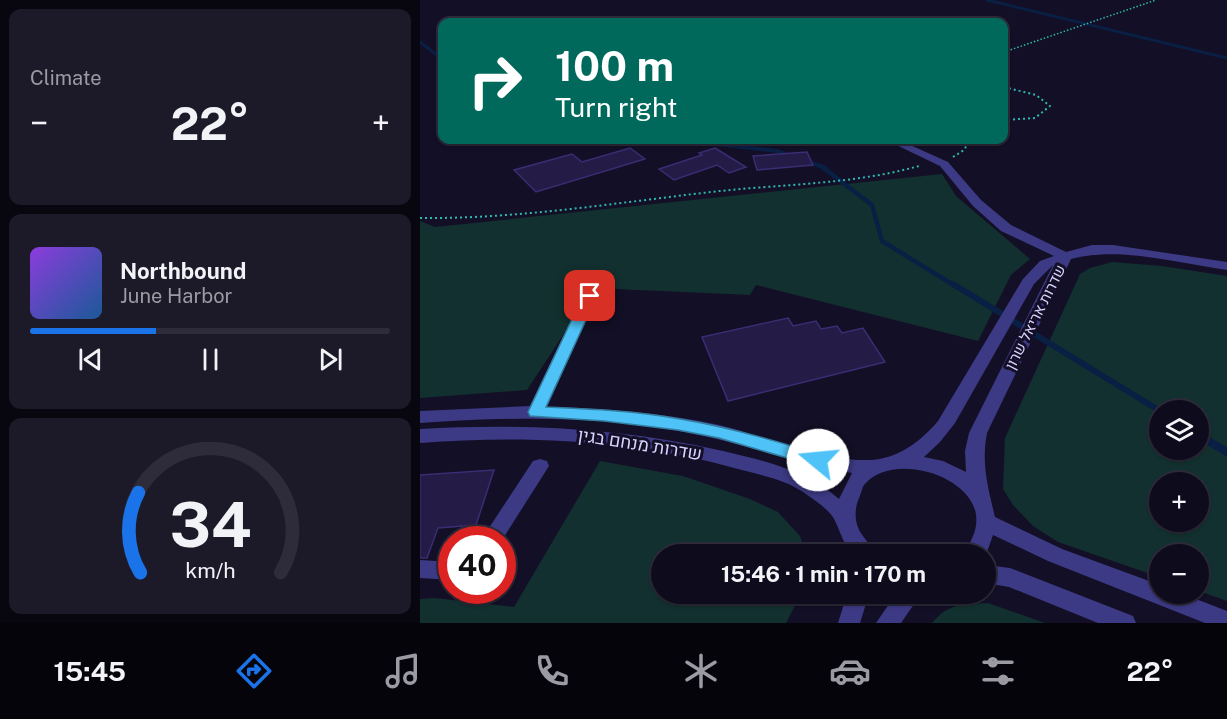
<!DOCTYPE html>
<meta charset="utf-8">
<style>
:root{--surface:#0e0b1c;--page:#1c1929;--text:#f1f3f6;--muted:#9b9ba3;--line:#2e2b3b;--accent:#1a73e8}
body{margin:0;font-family:"Public Sans",Heebo,sans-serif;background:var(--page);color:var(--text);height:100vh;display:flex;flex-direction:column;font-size:22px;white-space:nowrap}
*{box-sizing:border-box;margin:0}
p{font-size:20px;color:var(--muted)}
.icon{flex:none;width:33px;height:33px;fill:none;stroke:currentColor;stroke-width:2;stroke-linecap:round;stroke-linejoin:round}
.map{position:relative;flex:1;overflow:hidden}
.details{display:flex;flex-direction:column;gap:9px;padding:9px;background:#08060f;width:420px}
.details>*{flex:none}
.banner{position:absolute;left:18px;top:18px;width:570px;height:126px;border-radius:12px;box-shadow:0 2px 4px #0004,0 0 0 2px var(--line);background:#00695c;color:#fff;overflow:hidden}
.tools{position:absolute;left:729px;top:400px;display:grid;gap:12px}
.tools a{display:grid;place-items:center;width:60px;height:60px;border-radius:50%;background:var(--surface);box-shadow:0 2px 4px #0004,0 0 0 2px var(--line);font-size:30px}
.speed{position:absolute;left:18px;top:526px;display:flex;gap:12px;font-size:30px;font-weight:700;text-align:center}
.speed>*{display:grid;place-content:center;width:78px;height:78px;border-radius:50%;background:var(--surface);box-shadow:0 2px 4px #0004,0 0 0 2px var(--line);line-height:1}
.speed .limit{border:9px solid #d22;background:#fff;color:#111}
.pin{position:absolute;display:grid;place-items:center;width:51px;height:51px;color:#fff;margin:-26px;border-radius:12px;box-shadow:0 3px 9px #0006}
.me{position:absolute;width:66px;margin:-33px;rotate:287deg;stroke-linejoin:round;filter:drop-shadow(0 0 4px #0008)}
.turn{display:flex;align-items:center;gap:21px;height:126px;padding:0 18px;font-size:27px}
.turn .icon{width:78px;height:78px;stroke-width:2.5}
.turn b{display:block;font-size:42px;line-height:51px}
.big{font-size:45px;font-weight:700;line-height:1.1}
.details .tile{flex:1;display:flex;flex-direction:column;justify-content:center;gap:9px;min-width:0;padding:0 21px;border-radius:12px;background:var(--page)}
.details .dial{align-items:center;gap:0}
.dial svg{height:156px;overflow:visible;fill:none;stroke:var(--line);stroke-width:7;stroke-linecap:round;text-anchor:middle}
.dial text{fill:var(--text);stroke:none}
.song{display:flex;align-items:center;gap:18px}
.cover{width:72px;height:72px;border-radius:9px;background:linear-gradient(135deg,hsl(270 70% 55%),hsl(210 70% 35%))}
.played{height:6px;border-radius:3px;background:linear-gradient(90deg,var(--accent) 35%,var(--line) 35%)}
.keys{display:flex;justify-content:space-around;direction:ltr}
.heat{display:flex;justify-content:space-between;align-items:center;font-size:33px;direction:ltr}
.trip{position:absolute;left:231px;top:544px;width:345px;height:60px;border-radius:30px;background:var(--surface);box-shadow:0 2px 4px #0004,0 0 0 2px var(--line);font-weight:700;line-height:60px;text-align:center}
.tabs{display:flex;height:96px;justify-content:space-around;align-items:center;background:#06040b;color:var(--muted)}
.tabs .icon{width:42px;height:42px}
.tabs .current{color:var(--accent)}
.tabs b{font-size:27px;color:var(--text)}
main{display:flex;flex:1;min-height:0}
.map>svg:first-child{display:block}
.green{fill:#12302f;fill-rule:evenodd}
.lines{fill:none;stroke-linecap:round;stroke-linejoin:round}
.stream-far4{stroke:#0a1f44;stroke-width:3}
.stream-far3{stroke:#0a1f44;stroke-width:4}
.stream-far2{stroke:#0a1f44;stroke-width:4.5}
.stream-far1{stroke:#0a1f44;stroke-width:6}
.stream{stroke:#0a1f44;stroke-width:8}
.building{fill:#241b47;stroke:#3b2d73;stroke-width:1.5}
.path-far1{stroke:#2fb8b0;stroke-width:1.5;stroke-dasharray:1.5 2;stroke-linecap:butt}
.path{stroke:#2fb8b0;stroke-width:2;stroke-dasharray:2 3;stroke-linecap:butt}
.minor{fill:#3d3a85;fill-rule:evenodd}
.route{fill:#4fc3f7;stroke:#337fa1;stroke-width:1.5}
.labels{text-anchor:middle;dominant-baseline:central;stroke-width:6;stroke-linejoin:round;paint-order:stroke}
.street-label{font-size:15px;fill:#d9d4ff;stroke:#130f26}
.near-street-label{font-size:18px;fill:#d9d4ff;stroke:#130f26}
</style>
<main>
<section class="details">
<div class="tile"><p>Climate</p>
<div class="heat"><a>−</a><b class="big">22°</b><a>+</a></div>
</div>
<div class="tile">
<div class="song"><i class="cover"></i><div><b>Northbound</b><p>June Harbor</p></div></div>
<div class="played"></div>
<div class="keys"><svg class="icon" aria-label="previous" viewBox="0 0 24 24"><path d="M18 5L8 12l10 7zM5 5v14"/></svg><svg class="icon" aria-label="pause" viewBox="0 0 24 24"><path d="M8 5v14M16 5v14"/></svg><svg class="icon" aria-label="next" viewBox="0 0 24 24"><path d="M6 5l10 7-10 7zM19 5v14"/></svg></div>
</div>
<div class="tile dial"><svg viewBox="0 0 100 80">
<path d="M14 69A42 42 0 1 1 86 69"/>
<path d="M14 69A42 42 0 0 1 13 28" stroke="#1a73e8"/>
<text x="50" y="56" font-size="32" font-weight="700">34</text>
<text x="50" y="72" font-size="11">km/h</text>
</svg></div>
</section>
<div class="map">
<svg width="807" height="623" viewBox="0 0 807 623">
<rect width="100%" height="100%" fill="#130f26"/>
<!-- green -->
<g class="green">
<path d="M522 174 536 196 610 259 591 275 558 341 336 285 330 295 174 288 107 390 0 398V221L15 227Z"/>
<path d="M692 262 742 266 807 276V601L779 591 778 555H740L739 577 638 542 613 526 593 505 583 489 585 438 660 274 670 268ZM740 411H778V450H740ZM740 483H778V522H740Z"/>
<path d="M180 461 263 476 330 499 358 512 380 536 386 555H242V594H381L366 623H0V599L15 598 94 607Z"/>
<path d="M568 603 625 623H512C528 603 544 604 568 603Z"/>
</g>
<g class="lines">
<!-- stream-far4 -->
<g class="stream-far4">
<path d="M567 0 807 58"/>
<path d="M0 42 22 59"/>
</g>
<!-- stream-far3 -->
<g class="stream-far3">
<path d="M260 140 357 151 368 155"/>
<path d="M385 161 406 168"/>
</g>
<!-- stream-far2 -->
<path class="stream-far2" d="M401 166 452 205 462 241 535 286"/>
<!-- stream-far1 -->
<path class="stream-far1" d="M533 284 740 411"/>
<!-- stream -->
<path class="stream" d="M778 435 807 452"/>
</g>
<!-- building -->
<g class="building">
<path d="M210 148 225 159 116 192 94 170 152 154 162 162Z"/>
<path d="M295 148 326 167 309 173 297 165 254 180 239 169 282 155 279 153Z"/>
<path d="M387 152 393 165 337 170 333 156Z"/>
<path d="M368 318 373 326 396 321 401 329 417 326 422 333 443 328 465 362 308 401 282 337Z"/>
<path d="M74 470 56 525 18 528 7 558H0V475Z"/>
</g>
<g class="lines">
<!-- path-far1 -->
<path class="path-far1" d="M584 52 736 0"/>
<!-- path -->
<g class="path">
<path d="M584 87 616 95 630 106 615 118 584 120"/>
<path d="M533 157 544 150 550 140"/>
<path d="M0 218C101 219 200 202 300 191 366 184 435 184 499 166"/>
</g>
<!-- minor -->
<g class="minor">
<path d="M466 140H479L528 162 561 200 591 225 646 252 672 245H693L807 262V270C756 263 701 246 651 259L567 433C561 463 568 488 575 517L642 549 740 585V594H763L807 611V623H785L628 561 573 535 566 555H544C548 546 555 535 556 525 563 477 472 449 444 485 442 488 441 494 439 498 436 505 435 512 436 520 438 535 450 542 457 555H433C424 545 421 534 416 523 412 511 393 499 383 492 364 479 340 475 318 469 214 440 107 435 0 443V429C103 423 203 428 303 451 345 461 386 470 419 499L432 473C375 464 321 442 264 432 177 415 88 417 0 423V411L110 406 163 296 170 292 177 296 127 407C185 408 243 413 299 425 345 436 403 462 449 460 478 459 500 442 518 421L603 279 620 261 634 256 581 231 553 206 520 166ZM633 265 549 433 545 451 546 472 523 461 504 457 520 442 535 423 614 284Z"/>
<path d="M120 459 127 461 129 466 82 540H61L113 461Z"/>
<path d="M0 560 32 562V580L0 578Z"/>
<path d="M566 565 590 568 713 616 716 623H678L589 587 566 583Z"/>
<path d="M427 594H449L440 623H418Z"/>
<path d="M476 594H501L481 623H456Z"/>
</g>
</g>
<!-- route -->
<path class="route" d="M170 292 177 296 126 407C171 409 216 411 260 419 309 427 357 441 404 456L406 460 404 465 398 467 299 438 258 430 184 421 110 416 108 412 163 296Z"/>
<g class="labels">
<!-- street labels -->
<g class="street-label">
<text transform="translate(615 317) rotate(-63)">שדרות אריאל שרון</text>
</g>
<!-- near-street labels -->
<g class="near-street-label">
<text transform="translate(220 444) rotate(9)">שדרות מנחם בגין</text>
</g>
</g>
</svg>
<div class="tools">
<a><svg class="icon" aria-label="layers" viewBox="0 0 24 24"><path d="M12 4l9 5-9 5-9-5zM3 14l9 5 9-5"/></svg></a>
<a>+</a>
<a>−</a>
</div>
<div class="speed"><div class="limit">40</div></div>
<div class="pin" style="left:170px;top:296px;background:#d93025"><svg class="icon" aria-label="arrive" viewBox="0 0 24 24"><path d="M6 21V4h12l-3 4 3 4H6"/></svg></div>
<svg class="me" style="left:398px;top:460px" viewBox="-20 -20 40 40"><circle r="19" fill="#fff"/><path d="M0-13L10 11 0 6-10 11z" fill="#4fc3f7"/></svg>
<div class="trip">15:46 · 1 min · 170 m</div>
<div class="banner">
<div class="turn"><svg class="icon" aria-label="right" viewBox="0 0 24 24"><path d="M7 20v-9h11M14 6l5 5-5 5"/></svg><div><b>100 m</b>Turn right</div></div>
</div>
</div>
</main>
<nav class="tabs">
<b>15:45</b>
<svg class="icon current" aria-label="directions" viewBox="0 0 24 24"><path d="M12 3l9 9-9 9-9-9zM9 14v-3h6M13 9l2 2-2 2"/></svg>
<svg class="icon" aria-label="music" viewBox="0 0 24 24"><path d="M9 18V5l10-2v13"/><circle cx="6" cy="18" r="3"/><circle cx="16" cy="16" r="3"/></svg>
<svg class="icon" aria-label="phone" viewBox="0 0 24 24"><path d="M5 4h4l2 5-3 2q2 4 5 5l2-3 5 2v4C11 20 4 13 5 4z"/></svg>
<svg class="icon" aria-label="climate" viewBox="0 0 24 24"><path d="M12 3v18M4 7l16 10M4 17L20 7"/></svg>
<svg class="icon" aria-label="car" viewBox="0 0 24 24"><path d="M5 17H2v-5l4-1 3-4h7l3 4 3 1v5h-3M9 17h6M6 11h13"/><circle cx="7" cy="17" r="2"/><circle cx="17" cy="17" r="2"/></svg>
<svg class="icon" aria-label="filters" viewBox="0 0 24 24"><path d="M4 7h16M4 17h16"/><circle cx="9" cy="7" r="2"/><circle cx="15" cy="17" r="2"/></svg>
<b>22°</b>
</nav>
